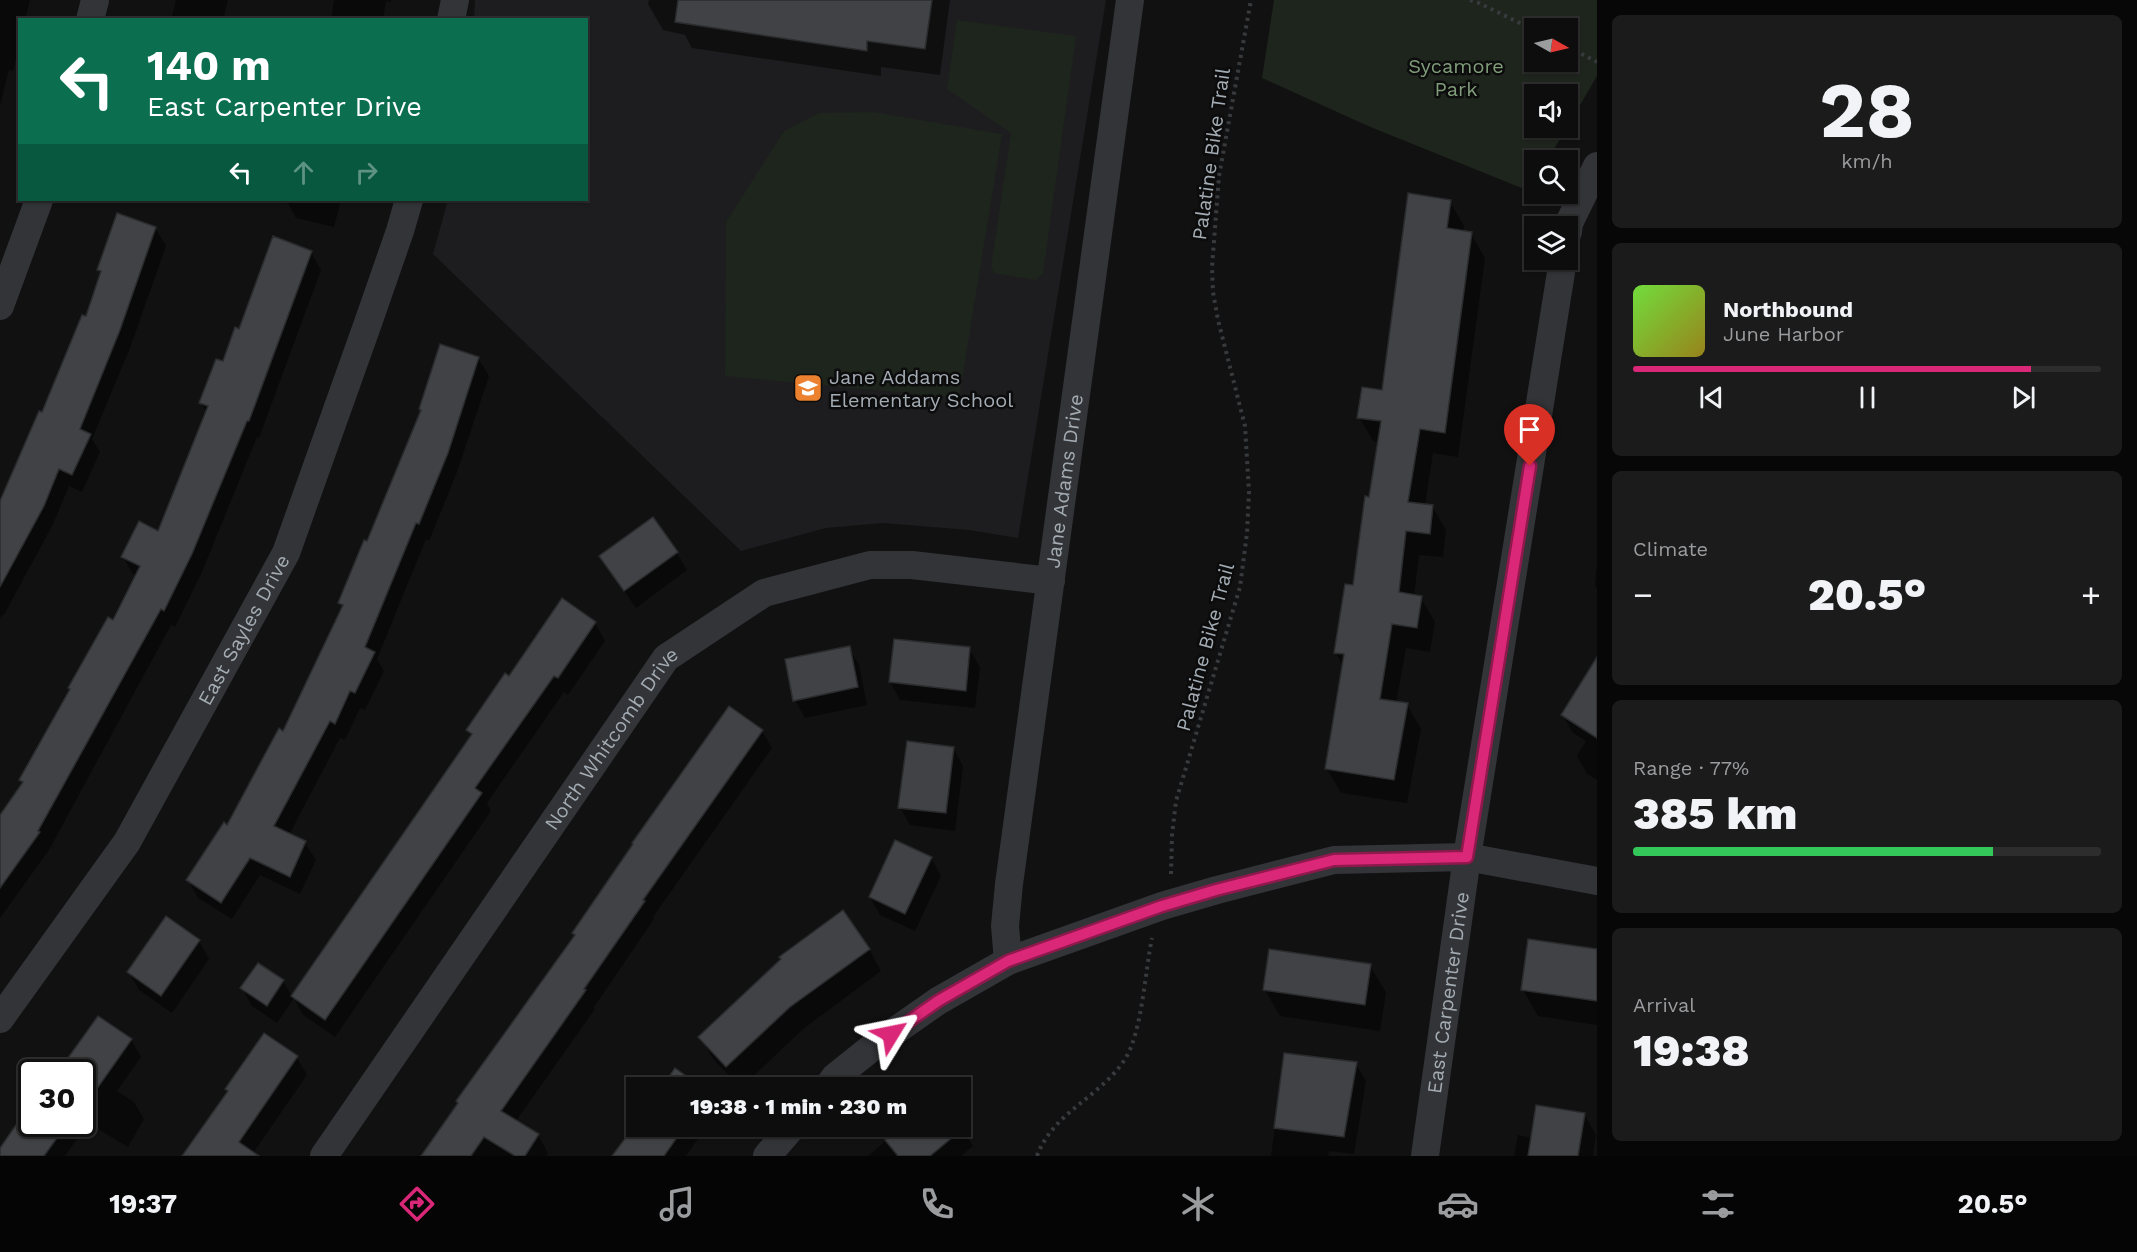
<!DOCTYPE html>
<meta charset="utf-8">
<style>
:root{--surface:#0d0d0e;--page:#1b1b1c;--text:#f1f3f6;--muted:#9a9c9e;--line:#2d2d2e;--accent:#db2777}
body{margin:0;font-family:"Work Sans",sans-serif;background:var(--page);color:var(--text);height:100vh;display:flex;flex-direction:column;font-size:22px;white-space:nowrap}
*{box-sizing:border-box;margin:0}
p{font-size:20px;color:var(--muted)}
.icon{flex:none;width:33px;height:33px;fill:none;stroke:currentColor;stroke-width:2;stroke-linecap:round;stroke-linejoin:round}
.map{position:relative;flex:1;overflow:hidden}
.side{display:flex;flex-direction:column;gap:15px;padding:15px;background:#070708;width:540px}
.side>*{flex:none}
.hud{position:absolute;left:18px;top:18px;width:570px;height:183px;border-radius:0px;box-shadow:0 2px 4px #0004,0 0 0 2px var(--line);background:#0b6e4f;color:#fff;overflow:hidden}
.needle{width:39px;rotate:98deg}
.tools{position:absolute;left:1524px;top:18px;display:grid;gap:12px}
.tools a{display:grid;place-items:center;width:54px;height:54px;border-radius:0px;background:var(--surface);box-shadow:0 2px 4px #0004,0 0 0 2px var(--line);font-size:30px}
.speed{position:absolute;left:18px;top:1059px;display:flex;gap:12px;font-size:30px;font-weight:700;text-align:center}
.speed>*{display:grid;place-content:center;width:78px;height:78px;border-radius:50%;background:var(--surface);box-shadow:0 2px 4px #0004,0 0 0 2px var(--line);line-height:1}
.speed .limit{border:3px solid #111;border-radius:9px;background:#fff;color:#111}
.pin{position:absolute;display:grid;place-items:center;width:51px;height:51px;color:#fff;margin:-62px -26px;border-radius:50% 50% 50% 0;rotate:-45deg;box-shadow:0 0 6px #0007}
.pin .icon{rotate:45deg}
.me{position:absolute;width:66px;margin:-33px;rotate:55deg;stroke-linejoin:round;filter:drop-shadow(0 0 4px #0008)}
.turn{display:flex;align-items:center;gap:21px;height:126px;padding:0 30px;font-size:27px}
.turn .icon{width:78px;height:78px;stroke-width:2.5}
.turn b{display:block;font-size:42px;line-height:51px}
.lanes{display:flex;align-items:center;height:57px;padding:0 30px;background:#0003;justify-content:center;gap:30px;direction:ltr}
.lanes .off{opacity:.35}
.big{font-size:45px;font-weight:800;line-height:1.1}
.side .widget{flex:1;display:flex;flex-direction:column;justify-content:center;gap:9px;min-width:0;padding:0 21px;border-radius:9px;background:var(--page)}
.side .dial{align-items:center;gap:0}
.dial b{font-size:78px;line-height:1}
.song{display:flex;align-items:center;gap:18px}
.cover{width:72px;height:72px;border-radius:9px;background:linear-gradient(135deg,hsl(100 70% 55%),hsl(50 70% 35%))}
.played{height:6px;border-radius:3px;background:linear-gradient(90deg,var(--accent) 85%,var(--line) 85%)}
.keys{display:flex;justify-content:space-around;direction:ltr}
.heat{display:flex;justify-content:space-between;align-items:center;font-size:33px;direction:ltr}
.charge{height:9px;border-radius:4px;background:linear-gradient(90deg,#34c759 77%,var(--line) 0)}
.trip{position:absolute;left:626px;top:1077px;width:345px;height:60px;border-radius:0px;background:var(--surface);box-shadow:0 2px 4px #0004,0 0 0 2px var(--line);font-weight:800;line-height:60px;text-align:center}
.tabs{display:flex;height:96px;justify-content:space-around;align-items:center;background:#050506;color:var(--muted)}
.tabs .icon{width:42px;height:42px}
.tabs .selected{color:var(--accent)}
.tabs b{font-size:27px;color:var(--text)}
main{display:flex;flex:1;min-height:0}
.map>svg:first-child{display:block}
.built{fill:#1d1d1f}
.green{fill:#1e251d;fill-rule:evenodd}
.shadow{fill:#0007}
.building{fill:#404245;stroke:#2b2c2e;stroke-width:1.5}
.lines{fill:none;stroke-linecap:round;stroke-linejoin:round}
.path{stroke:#383b3e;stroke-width:4;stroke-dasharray:3 4.5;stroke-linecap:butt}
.minor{stroke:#323437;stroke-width:28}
.route-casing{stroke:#8e194d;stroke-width:15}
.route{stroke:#db2777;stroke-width:10}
.labels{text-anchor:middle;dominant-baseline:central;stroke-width:5;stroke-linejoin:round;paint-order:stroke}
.park-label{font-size:20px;fill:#809d7a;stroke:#0c0c0d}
.street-label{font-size:20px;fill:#a3abb3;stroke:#0c0c0d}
.poi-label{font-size:20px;fill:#a3abb3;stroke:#0c0c0d;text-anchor:start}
</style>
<main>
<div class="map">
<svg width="1597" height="1156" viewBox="0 0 1597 1156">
<rect width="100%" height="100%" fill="#111112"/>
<!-- built -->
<path class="built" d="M475 0H1106L1018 538 969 530 883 523 826 528 741 551 433 254 448 200H586V20L474 19Z"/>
<!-- green -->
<g class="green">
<path d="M1274 0H1597V76L1568 126V94H1534V128H1567L1547 160H1534V182L1529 191 1368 126 1262 78ZM1568 28V62H1534V28Z"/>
<path d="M957 20 1076 36 1043 273 1036 280 994 273 991 267 1011 133 947 89Z"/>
<path d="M873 112 1002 134 959 398 725 376 726 222 784 131 819 113Z"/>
</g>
<!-- shadow -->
<g class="shadow">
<path d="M0 0H30L25 20H20V42L13 71 9 70 0 106Z"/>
<path d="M176 0H228L223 20H171Z"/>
<path d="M334 0H391V2L386 1 383 20H331Z"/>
<path d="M649 0H950L940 75 881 67V76L692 48 685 35 663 30 648 4Z"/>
<path d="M165 200H181V203Z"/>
<path d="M286 200H341L334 227 296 218Z"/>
<path d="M1450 202 1464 226 1463 232 1471 234 1485 258 1458 457 1433 453 1425 505 1432 506 1446 530 1443 557 1419 555 1414 596 1421 598 1435 622 1430 652 1406 648 1396 703 1407 705 1421 729 1407 803 1341 793 1327 769 1343 666 1336 653 1354 587 1379 442 1373 441 1359 417 1383 392Z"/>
<path d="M155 228 166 246 130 348 92 439 100 452 82 492 69 486 53 524 4 615H2L0 619V503L87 318 102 275 99 270Z"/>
<path d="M311 252 321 270 259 438 257 437 202 572 175 627 171 625 49 850 0 918V818L23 784 21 780 114 622 136 576 133 574 123 557 159 533 207 413 201 403 240 331Z"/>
<path d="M478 358 489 376 457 472 429 541 426 539 377 659 384 671 365 710 360 708 345 740 340 738 289 835 305 843 316 860 300 894 260 875 232 919 198 898 188 880 228 827 283 733 343 609 340 603 368 543Z"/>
<path d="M677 553 687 570 636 608 601 557Z"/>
<path d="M1597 563V589L1595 585Z"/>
<path d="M595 623 605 641 568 695 564 692 487 803 491 811 335 1037 302 1014 294 998 277 1023 252 1006 242 988 283 981 292 997 472 737 468 730 509 678Z"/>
<path d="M849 648 859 665 867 705 805 718 795 700Z"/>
<path d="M969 649 980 667 975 708 900 700 890 682Z"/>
<path d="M1597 687V780L1587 774 1577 756 1586 741 1573 733 1563 715Z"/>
<path d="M762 731 772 748 653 917 654 919 594 1007 595 1009 516 1121 538 1135 548 1153 546 1156H422L576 936 574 933Z"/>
<path d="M953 748 963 766 955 831 910 825 900 807Z"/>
<path d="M931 858 941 876 915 931 880 915 870 897Z"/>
<path d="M199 941 209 959 172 1013 139 990 129 972Z"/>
<path d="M869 949 881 971 803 1029 741 1088 713 1059 700 1037Z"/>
<path d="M1597 950V1025L1538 1016 1523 990Z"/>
<path d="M1370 966 1386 992 1380 1031 1280 1016 1265 990Z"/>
<path d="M98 1018 131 1040 141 1057 117 1091 134 1102 144 1119 128 1147 88 1123 65 1156H0V1150L32 1124H82V1072H60Z"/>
<path d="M264 1035 297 1058 307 1075 251 1156H184L229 1092Z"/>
<path d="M1285 1054 1356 1064 1366 1081 1354 1154 1329 1151 1328 1156H1271Z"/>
<path d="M1584 1114 1596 1135 1593 1156H1514L1518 1135 1532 1138Z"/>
<path d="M636 1125V1126H707L686 1156H614Z"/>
<path d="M903 1126H960L973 1146 961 1156H868Z"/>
</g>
<!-- building -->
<g class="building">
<path d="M678 0H932L925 49 867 41V51L675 22Z"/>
<path d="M1408 193 1451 200 1447 228 1472 232 1445 433 1420 429 1408 502 1433 505 1430 534 1406 531 1399 592 1422 596 1417 628 1392 624 1380 699 1408 703 1394 780 1325 769 1344 654 1334 653 1345 584 1353 585 1365 496 1369 497 1381 421 1357 418 1362 387 1382 390Z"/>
<path d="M117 213 156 227 120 330 80 429 91 434 72 475 59 469 44 506 0 587V501L39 411 42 412 82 315 86 316 101 271 97 270Z"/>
<path d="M273 236 312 251 249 421H247L192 554 164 611 161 609 38 831 40 832 0 888V815L23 782 19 780 70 689 68 688 108 617 113 620 140 566 121 557 139 521 158 531 208 406 199 403 216 359 223 361 235 327 239 329Z"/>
<path d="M440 344 479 357 448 453 419 524 416 523 365 647 375 652 355 693 350 691 335 724 330 721 274 826 306 841 290 877 250 858 221 903 186 880 224 822 227 825 279 728 283 731 343 605 338 603 364 540 367 541 421 410 419 409Z"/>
<path d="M653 517 678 552 624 591 599 556Z"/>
<path d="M562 598 596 622 558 678 554 676 475 788 482 793 325 1020 291 996 472 734 466 730 505 673 509 676Z"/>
<path d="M894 639 970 647 966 691 889 682Z"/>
<path d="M850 646 858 687 793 701 785 659Z"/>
<path d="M1597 657V738L1561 715Z"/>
<path d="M729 706 763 730 643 900 645 901 584 989 586 990 501 1111 539 1134 525 1156H515L484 1137 471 1156H421L458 1103 456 1101 575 935 572 933 633 844 632 843Z"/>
<path d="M907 741 954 747 946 813 898 808Z"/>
<path d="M895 840 932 857 905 914 869 897Z"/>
<path d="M843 910 870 949 790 1007 726 1067 698 1037 781 959 779 957Z"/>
<path d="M166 916 200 940 161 996 127 972Z"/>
<path d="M1528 939 1597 949V1001L1521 990Z"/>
<path d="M1269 949 1371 964 1365 1005 1263 990Z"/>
<path d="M258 963 284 980 267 1006 240 988Z"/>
<path d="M98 1016 132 1039 82 1110V1072H58Z"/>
<path d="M264 1033 298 1056 239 1142 259 1156H182L228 1091 225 1089Z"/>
<path d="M1284 1053 1357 1062 1344 1137 1274 1128Z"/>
<path d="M675 1068 693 1081 703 1088H661Z"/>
<path d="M32 1102V1124H67L44 1156H0V1148Z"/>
<path d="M1536 1105 1585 1113 1578 1156H1528Z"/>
<path d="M636 1124V1126H685L664 1156H612Z"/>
<path d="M900 1126H966L930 1156H898L885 1140Z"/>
</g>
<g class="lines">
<!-- path -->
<g class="path">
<path d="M1470 0 1479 3 1534 30"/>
<path d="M1568 47 1597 62"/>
<path d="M1171 874 1172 835 1176 801 1240 587 1247 533 1249 492 1245 426 1218 320 1213 292 1212 267 1219 176 1251 0"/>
<path d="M1037 1156C1053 1112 1101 1097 1125 1059 1142 1033 1145 971 1152 938"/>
</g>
<!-- minor -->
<g class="minor">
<path d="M90 20 95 0"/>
<path d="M451 20 455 0"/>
<path d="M1568 232 1569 223 1597 166"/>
<path d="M0 306 39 200"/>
<path id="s1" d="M1008 961 1005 926 1009 884 1130 0"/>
<path id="s2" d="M0 1019 127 842 286 553 368 323 400 231 409 200"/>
<path d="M827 1088 835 1077 875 1045 938 1001 1008 961 1162 906 1217 890 1334 860 1467 857 1597 881"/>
<path id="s3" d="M324 1156 666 658 764 593 870 565H912L1051 581"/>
<path d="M767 1156 793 1126"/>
<path id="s4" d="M1425 1156 1467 857 1563 260"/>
</g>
</g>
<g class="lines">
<!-- route casing -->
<g class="route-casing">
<path id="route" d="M891 1034 938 1001 1008 961 1162 906 1216 890 1334 860 1467 857 1530 466"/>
</g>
<!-- route -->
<use href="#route" class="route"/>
</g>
<!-- icons -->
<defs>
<g id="school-square" transform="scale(1.5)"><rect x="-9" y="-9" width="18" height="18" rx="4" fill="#ec812f" stroke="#0c0c0d"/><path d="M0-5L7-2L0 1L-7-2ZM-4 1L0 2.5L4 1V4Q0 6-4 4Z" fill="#fff"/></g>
</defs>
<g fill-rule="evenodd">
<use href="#school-square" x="808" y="388"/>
</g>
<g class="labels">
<!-- park labels -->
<g class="park-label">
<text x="1456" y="66">Sycamore<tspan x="1456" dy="23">Park</tspan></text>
</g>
<!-- street labels -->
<g class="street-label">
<text transform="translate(1211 154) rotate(-82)">Palatine Bike Trail</text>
<text stroke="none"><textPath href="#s1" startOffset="484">Jane Adams Drive</textPath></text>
<text stroke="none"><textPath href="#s2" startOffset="460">East Sayles Drive</textPath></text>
<text transform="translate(1205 647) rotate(-75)">Palatine Bike Trail</text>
<text stroke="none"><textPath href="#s3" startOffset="507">North Whitcomb Drive</textPath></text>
<text stroke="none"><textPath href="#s4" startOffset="165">East Carpenter Drive</textPath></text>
</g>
<!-- poi labels -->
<g class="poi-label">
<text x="829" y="377">Jane Addams<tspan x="829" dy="23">Elementary School</tspan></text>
</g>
</g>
</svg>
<div class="tools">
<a><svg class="needle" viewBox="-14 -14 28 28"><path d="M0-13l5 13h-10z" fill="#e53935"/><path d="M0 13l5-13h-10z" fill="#9a9c9e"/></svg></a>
<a><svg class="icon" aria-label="sound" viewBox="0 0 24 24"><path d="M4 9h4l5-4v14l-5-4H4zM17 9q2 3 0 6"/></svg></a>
<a><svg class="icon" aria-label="search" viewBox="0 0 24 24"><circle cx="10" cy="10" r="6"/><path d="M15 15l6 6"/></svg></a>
<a><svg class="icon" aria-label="layers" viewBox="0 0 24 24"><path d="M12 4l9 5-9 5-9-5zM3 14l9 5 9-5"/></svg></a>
</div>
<div class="speed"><div class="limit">30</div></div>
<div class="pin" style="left:1530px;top:466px;background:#d93025"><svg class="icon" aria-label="arrive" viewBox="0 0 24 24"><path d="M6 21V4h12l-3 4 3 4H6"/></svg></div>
<svg class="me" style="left:891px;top:1034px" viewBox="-20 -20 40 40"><path d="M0-17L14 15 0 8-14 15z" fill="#db2777" stroke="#fff" stroke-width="4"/></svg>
<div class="trip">19:38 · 1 min · 230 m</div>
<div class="hud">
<div class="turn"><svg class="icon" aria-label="left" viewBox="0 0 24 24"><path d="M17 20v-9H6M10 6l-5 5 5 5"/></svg><div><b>140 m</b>East Carpenter Drive</div></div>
<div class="lanes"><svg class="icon" aria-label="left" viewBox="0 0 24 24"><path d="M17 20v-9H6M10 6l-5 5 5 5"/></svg><svg class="icon off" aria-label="ahead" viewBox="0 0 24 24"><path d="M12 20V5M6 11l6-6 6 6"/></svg><svg class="icon off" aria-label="right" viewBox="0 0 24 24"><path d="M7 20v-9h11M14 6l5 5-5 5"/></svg></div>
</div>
</div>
<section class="side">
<div class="widget dial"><b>28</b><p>km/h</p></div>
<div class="widget">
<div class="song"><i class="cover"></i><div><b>Northbound</b><p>June Harbor</p></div></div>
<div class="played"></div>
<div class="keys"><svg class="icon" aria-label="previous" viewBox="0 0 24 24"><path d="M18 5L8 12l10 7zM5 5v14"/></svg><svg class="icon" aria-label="pause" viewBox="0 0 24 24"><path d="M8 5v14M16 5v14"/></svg><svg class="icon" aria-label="next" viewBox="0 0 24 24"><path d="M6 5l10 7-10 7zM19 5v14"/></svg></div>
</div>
<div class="widget"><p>Climate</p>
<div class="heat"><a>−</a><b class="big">20.5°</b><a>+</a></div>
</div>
<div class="widget"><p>Range · 77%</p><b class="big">385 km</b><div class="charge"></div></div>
<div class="widget"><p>Arrival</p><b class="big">19:38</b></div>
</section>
</main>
<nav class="tabs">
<b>19:37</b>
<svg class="icon selected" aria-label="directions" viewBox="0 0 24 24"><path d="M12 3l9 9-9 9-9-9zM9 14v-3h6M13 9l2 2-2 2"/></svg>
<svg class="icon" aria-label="music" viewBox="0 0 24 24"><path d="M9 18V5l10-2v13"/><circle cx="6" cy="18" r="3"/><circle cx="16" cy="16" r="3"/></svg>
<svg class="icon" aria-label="phone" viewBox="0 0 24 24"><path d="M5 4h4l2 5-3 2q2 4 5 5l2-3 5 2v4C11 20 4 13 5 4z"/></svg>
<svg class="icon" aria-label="climate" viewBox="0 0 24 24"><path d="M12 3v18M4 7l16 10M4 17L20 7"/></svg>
<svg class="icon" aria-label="car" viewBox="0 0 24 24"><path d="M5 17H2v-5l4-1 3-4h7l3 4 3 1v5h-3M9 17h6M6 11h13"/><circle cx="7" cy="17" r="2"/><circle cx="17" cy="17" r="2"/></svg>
<svg class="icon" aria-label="filters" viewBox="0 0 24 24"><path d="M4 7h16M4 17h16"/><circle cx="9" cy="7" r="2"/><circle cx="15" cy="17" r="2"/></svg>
<b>20.5°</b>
</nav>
